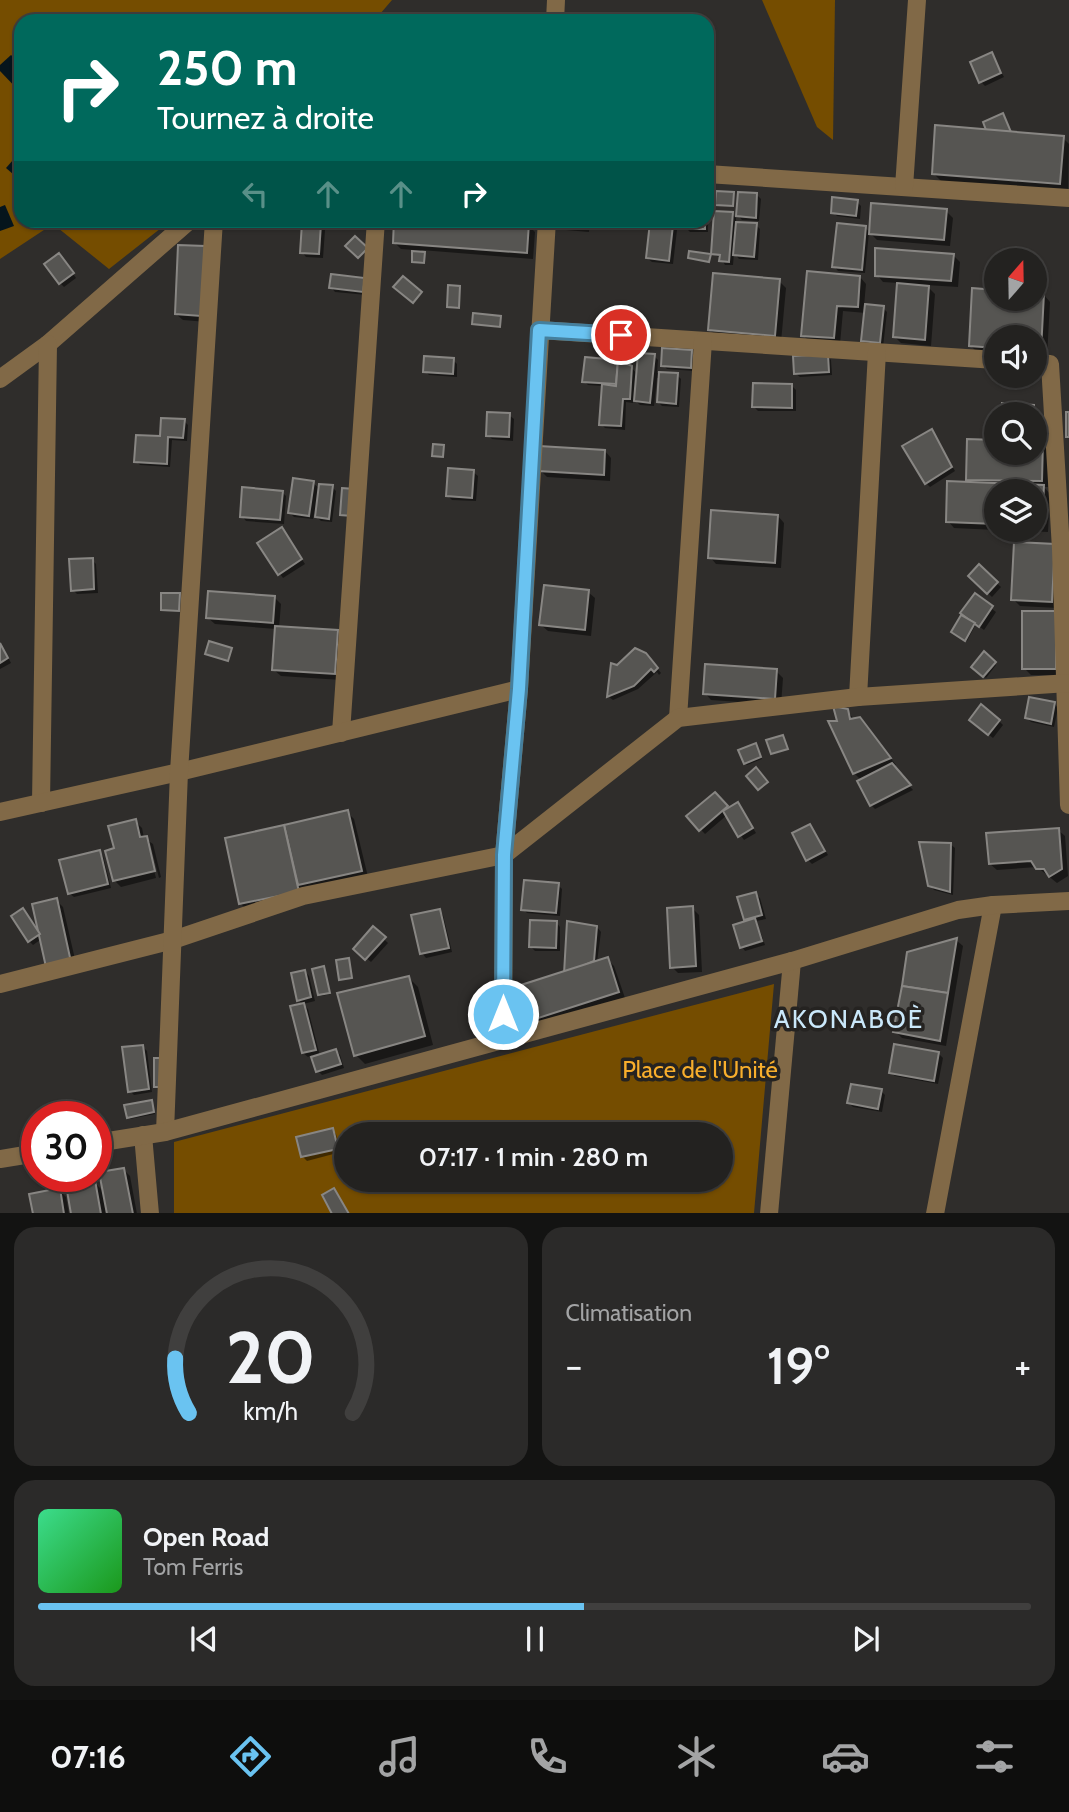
<!DOCTYPE html>
<html lang="fr">
<meta charset="utf-8">
<style>
:root{--surface:#232220;--page:#2b2a29;--text:#f1f3f6;--muted:#a3a4a5;--line:#403f3e;--accent:#6ac3f1}
body{margin:0;font-family:Cabin,sans-serif;background:var(--page);color:var(--text);height:100vh;display:flex;flex-direction:column;font-size:26px;white-space:nowrap}
*{box-sizing:border-box;margin:0}
p{font-size:23px;color:var(--muted)}
.icon{flex:none;width:38px;height:38px;fill:none;stroke:currentColor;stroke-width:2;stroke-linecap:round;stroke-linejoin:round}
.map{position:relative;height:1213px;overflow:hidden}
.sheet{display:flex;flex-direction:column;gap:14px;padding:14px;background:#131312;flex:1}
.sheet>*{flex:none}
.guide{position:absolute;left:14px;top:14px;width:700px;height:214px;border-radius:21px;box-shadow:0 2px 5px #0004,0 0 0 2px var(--line);background:#00695c;color:#fff;overflow:hidden}
.needle{width:46px;rotate:20deg}
.buttons{position:absolute;left:984px;top:248px;display:grid;gap:14px}
.buttons a{display:grid;place-items:center;width:63px;height:63px;border-radius:50%;background:var(--surface);box-shadow:0 2px 5px #0004,0 0 0 2px var(--line);font-size:35px}
.speed{position:absolute;left:21px;top:1101px;display:flex;gap:14px;font-size:35px;font-weight:700;text-align:center}
.speed>*{display:grid;place-content:center;width:91px;height:91px;border-radius:50%;background:var(--surface);box-shadow:0 2px 5px #0004,0 0 0 2px var(--line);line-height:1}
.speed .limit{border:10px solid #d22;background:#fff;color:#111}
.pin{position:absolute;display:grid;place-items:center;width:60px;height:60px;color:#fff;margin:-30px;border:4px solid #fff;border-radius:50%;box-shadow:0 2px 7px #0007}
.me{position:absolute;width:77px;margin:-38px;rotate:0deg;stroke-linejoin:round;filter:drop-shadow(0 0 5px #0008)}
.turn{display:flex;align-items:center;gap:24px;height:147px;padding:0 28px;font-size:32px}
.turn .icon{width:91px;height:91px;stroke-width:2.5}
.turn b{display:block;font-size:49px;line-height:60px}
.lanes{display:flex;align-items:center;height:66px;padding:0 28px;background:#0003;justify-content:center;gap:35px;direction:ltr}
.lanes .off{opacity:.35}
.big{font-size:52px;font-weight:600;line-height:1.1}
.sheet .widget{flex:1;display:flex;flex-direction:column;justify-content:center;gap:10px;min-width:0;padding:0 24px;border-radius:21px;background:var(--page)}
.sheet .dial{align-items:center;gap:0}
.dial svg{height:182px;overflow:visible;fill:none;stroke:var(--line);stroke-width:7;stroke-linecap:round;text-anchor:middle}
.dial text{fill:var(--text);stroke:none}
.song{display:flex;align-items:center;gap:21px}
.cover{width:84px;height:84px;border-radius:10px;background:linear-gradient(135deg,hsl(150 70% 55%),hsl(120 70% 35%))}
.played{height:7px;border-radius:4px;background:linear-gradient(90deg,var(--accent) 55%,var(--line) 55%)}
.keys{display:flex;justify-content:space-around;direction:ltr}
.heat{display:flex;justify-content:space-between;align-items:center;font-size:38px;direction:ltr}
.sheet .tiles{flex:1;display:grid;gap:14px;grid-template-columns:1fr 1fr}
.widget:last-child{grid-column:span 2}
.trip{position:absolute;left:334px;top:1122px;width:399px;height:70px;border-radius:35px;background:var(--surface);box-shadow:0 2px 5px #0004,0 0 0 2px var(--line);font-weight:600;line-height:70px;text-align:center}
.dock{display:flex;height:112px;justify-content:space-around;align-items:center;background:#0e0e0d;color:var(--muted)}
.dock .icon{width:49px;height:49px}
.dock .on{color:var(--accent)}
.dock b{font-size:32px;color:var(--text)}
.map>svg:first-child{display:block}
.green{fill:#754d00;fill-rule:evenodd}
.water{fill:#06151c}
.shadow{fill:#0007}
.building{fill:#565552;stroke:#888683;stroke-width:2}
.lines{fill:none;stroke-linecap:round;stroke-linejoin:round}
.minor{stroke:#816947;stroke-width:18}
.tertiary{stroke:#816947;stroke-width:18}
.route-casing{stroke:#457f9d;stroke-width:18}
.route{stroke:#6ac3f1;stroke-width:12}
.labels{text-anchor:middle;dominant-baseline:central;stroke-width:7;stroke-linejoin:round;paint-order:stroke}
.park-label{font-size:24px;fill:#f8ae2c;stroke:#252321}
.neighbourhood-label{font-size:26px;letter-spacing:2px;fill:#cae8fa;stroke:#252321}
</style>
<div class="map">
<svg width="1069" height="1214" viewBox="0 0 1069 1214">
<rect width="100%" height="100%" fill="#2f2d2b"/>
<!-- green -->
<g class="green">
<path d="M0 0H392L374 21H21V220L170 221 109 269 53 224 0 259Z"/>
<path d="M762 0H835L833 140 817 127Z"/>
<path d="M774 984 754 1213 174 1214V1142ZM346 1134H721V1180H346Z"/>
</g>
<!-- water -->
<g class="water">
<path d="M11 55 21 64V93L0 71V65Z"/>
<path d="M20 152H21V181L6 168Z"/>
<path d="M5 205 14 226 0 231V207Z"/>
</g>
<!-- shadow -->
<g class="shadow">
<path d="M991 54 1004 77 985 86 981 82Z"/>
<path d="M1063 138 1069 144 1068 192 942 182 933 173Z"/>
<path d="M757 195 761 199 759 221 742 220 738 215Z"/>
<path d="M857 202 861 206 860 219 837 216 833 212Z"/>
<path d="M707 203 708 232H690L686 228V220H707Z"/>
<path d="M946 211 953 218 950 246 877 240 869 232 865 273 838 271 834 266 865 228 871 233Z"/>
<path d="M732 214 736 218V224L756 225 760 229 758 260 739 259 734 253 733 265H725L721 258 713 254Z"/>
<path d="M269 220H303V224Z"/>
<path d="M563 220H590L589 232 566 230 562 226Z"/>
<path d="M528 225 535 232 533 259 421 250 425 255V264L415 263 414 250 401 249 394 242Z"/>
<path d="M320 226 325 230 323 258 306 257 302 252Z"/>
<path d="M673 226 677 230 673 264 652 262 647 258Z"/>
<path d="M204 248 207 322 183 320 176 314Z"/>
<path d="M953 255 960 262 958 287 926 285 935 294 931 346 901 343 894 336 899 283 883 282 877 275Z"/>
<path d="M63 259 76 278 64 287 60 283Z"/>
<path d="M860 277 866 284 864 306 883 308 887 312 883 347 867 345 863 341 866 313 843 311 840 344 810 342 803 335Z"/>
<path d="M364 280 367 295 335 292 331 287Z"/>
<path d="M779 281 786 288 781 342 716 336 709 329Z"/>
<path d="M459 287 460 309 450 308 448 307Z"/>
<path d="M1044 295 1050 302 1047 357 1034 356V338H996V353L977 352 970 345 996 299H1034Z"/>
<path d="M500 318 501 328 474 324Z"/>
<path d="M691 352 695 356 694 371 667 369 663 365Z"/>
<path d="M654 356 658 360 657 373 677 375 681 379 679 407 662 406 658 402 660 378H657L654 406 640 405 634 399 633 403 626 402 625 430 605 428 601 424 603 386 588 385 584 381 617 361 631 367 638 375Z"/>
<path d="M827 356 831 360 832 375 800 377 795 373Z"/>
<path d="M453 360 457 364V377L429 375 425 371Z"/>
<path d="M792 386 796 390V411H758L754 407Z"/>
<path d="M1033 407 1038 411 1036 436H1034V415H1003Z"/>
<path d="M509 415 514 419 513 441 492 439 488 435Z"/>
<path d="M184 421 188 425 187 441 172 440 170 467 140 465 136 461Z"/>
<path d="M932 431 955 471 930 487 926 483Z"/>
<path d="M1042 442 1049 449 1048 487H1044L1050 494 1048 532 1007 530H1034V492H996V530L954 528 948 521 972 484 968 480 996 453H1034Z"/>
<path d="M605 451 611 458 610 481 547 477 540 470Z"/>
<path d="M473 472 478 476 476 501 452 500 448 496Z"/>
<path d="M313 483 320 489 332 487 336 491 332 522 321 521 314 514 313 519 294 517 290 513Z"/>
<path d="M282 492 286 496 284 524 246 521 242 516Z"/>
<path d="M778 516 784 523 781 568 716 564 710 557Z"/>
<path d="M285 534 305 564 283 578 259 544Z"/>
<path d="M1054 546 1058 608 1020 606 1013 599Z"/>
<path d="M92 560 96 564 98 593 77 594 73 590Z"/>
<path d="M979 567 1001 587 992 597 970 576Z"/>
<path d="M588 592 595 598 591 636 548 631 541 625Z"/>
<path d="M975 596 996 612 984 630 976 624 967 641 955 634 969 620 962 613Z"/>
<path d="M274 597 281 604 279 628 337 631 344 638 341 680 281 676 274 670 276 629 215 624 208 618Z"/>
<path d="M1024 612 1062 675H1031L1024 668Z"/>
<path d="M0 642 11 663 0 669Z"/>
<path d="M984 654 996 665 986 678 973 667Z"/>
<path d="M650 659 661 673 659 675 657 672 638 689 613 700 609 697 612 665 617 667Z"/>
<path d="M776 671 783 678 781 705 711 700 705 693Z"/>
<path d="M1054 703 1058 708 1054 727 1031 722 1027 718Z"/>
<path d="M847 711 855 720 866 726 896 765 892 766 913 790 875 809 871 805 861 780 854 773 840 722Z"/>
<path d="M999 721 1003 725 993 738 975 724Z"/>
<path d="M757 747 762 759 747 765 745 763Z"/>
<path d="M715 794 729 809H741L756 833 744 840 727 815 705 834 689 817Z"/>
<path d="M347 812 354 819 368 877 247 910 240 903 227 840Z"/>
<path d="M135 821 142 828 144 838 153 844 161 877 159 878 150 843H147L156 878 121 887 114 880 116 850Z"/>
<path d="M810 826 828 855 812 864 808 860Z"/>
<path d="M1058 830 1065 836 1068 876 1057 883 1037 867 997 870 990 864Z"/>
<path d="M950 844 955 848 953 895 934 890 930 885Z"/>
<path d="M99 852 103 856 111 888 74 897 69 893Z"/>
<path d="M558 885 562 889 560 916 527 913 523 909Z"/>
<path d="M755 894 760 898 766 919 756 921 763 939 741 945 748 922 745 919Z"/>
<path d="M56 900 63 907 77 968 40 940 33 945 29 941 23 911 41 936Z"/>
<path d="M692 908 699 915 702 972 678 973 672 967Z"/>
<path d="M439 911 443 915 452 952 426 958 422 953Z"/>
<path d="M556 922 560 927V951H535L531 947Z"/>
<path d="M597 927 601 932 597 962 607 959 614 966 625 998 540 1026 534 1019Z"/>
<path d="M373 929 388 943 371 962 356 949Z"/>
<path d="M956 940 963 946 946 1046 902 1038 895 1031Z"/>
<path d="M764 942 765 945 745 951 743 948Z"/>
<path d="M324 968 331 994 322 996 320 995Z"/>
<path d="M305 972 309 976 315 1001 303 1004 308 1009 320 1056 336 1051 340 1055 344 1068 322 1075 318 1071 312 1055 308 1057 303 1053V1005L299 1000Z"/>
<path d="M409 978 418 987 433 1045 365 1064 356 1055Z"/>
<path d="M142 1046 147 1051 152 1092 134 1095 130 1091Z"/>
<path d="M939 1054 943 1058 938 1084 895 1076 890 1072Z"/>
<path d="M881 1091 885 1095 882 1112 853 1107 849 1103Z"/>
<path d="M151 1102 155 1114 130 1119 128 1117Z"/>
<path d="M332 1130 336 1134 341 1152 307 1161 303 1157Z"/>
<path d="M124 1170 130 1176 137 1214H73L94 1182 104 1192Z"/>
<path d="M59 1190 66 1197 69 1214H35Z"/>
</g>
<!-- building -->
<g class="building">
<path d="M992 52 1001 73 979 83 970 62Z"/>
<path d="M1003 113 1011 132 986 130 983 122Z"/>
<path d="M935 125 1064 136 1060 184 932 174Z"/>
<path d="M716 191 734 192 733 206 715 205Z"/>
<path d="M738 192 757 193 756 218 736 216Z"/>
<path d="M832 197 858 200 856 216 831 213Z"/>
<path d="M871 203 947 209 944 240 869 234Z"/>
<path d="M714 211 733 212 729 262 719 261 720 255 711 254Z"/>
<path d="M394 220H491L529 223 527 253 393 243Z"/>
<path d="M561 220H586L585 229 560 226Z"/>
<rect x="684" y="220" width="21" height="9"/>
<path d="M650 222 673 225 669 261 646 258Z"/>
<path d="M736 222 757 223 754 257 733 255Z"/>
<path d="M302 223 321 224 319 254 300 253Z"/>
<path d="M837 223 866 226 862 270 832 267Z"/>
<path d="M355 236 368 248 358 258 345 246Z"/>
<path d="M178 245 205 246 201 316 175 314Z"/>
<path d="M875 248 954 254 951 281 875 276Z"/>
<path d="M412 251 425 252 424 263 412 262Z"/>
<path d="M689 251 711 254 709 262 688 258Z"/>
<path d="M59 253 74 273 59 284 44 264Z"/>
<path d="M807 271 860 276 858 307 837 306 834 338 801 336Z"/>
<path d="M713 273 780 279 775 336 708 330Z"/>
<path d="M331 274 365 278 363 292 329 288Z"/>
<path d="M403 276 422 292 413 303 393 287Z"/>
<path d="M897 283 929 286 925 340 893 337Z"/>
<path d="M448 285 460 286 459 308 447 307Z"/>
<path d="M972 288 996 290V299H1034V293H1044L1041 351 1034 350V338H996V348L969 346Z"/>
<path d="M865 304 884 306 880 343 861 341Z"/>
<path d="M473 313 501 316 500 327 472 324Z"/>
<path d="M662 348 692 350 691 368 661 366Z"/>
<path d="M638 353 655 354 650 403 634 401Z"/>
<path d="M828 354 829 372 794 374 793 356Z"/>
<path d="M424 356 454 358 453 374 423 372Z"/>
<path d="M585 357 618 360 616 384 582 382Z"/>
<path d="M618 360 632 366 630 399H623L621 426 599 425 602 384 616 386Z"/>
<path d="M659 372 678 373 676 404 657 402Z"/>
<path d="M753 383 792 384V408L752 407Z"/>
<path d="M1002 403 1034 405V415H1001Z"/>
<path d="M487 412 510 413 509 437 486 436Z"/>
<rect x="1066" y="412" width="3" height="25"/>
<path d="M161 418 185 419 183 438 168 437 167 464 134 462 136 435 160 436Z"/>
<path d="M932 429 952 467 925 484 902 446Z"/>
<path d="M967 439 996 440V453H1034V440H1043L1042 481 966 480Z"/>
<path d="M433 444 444 445 443 457 432 456Z"/>
<path d="M539 446 605 450 604 475 538 471Z"/>
<path d="M448 468 474 470 472 498 446 496Z"/>
<path d="M293 478 314 481 309 516 288 513Z"/>
<path d="M947 481 1044 485 1042 526H1034V492H996V524L946 522Z"/>
<path d="M319 484 333 485 329 519 315 517Z"/>
<path d="M242 487 283 491 280 520 240 517Z"/>
<path d="M342 488 354 489 352 516 340 515Z"/>
<path d="M711 510 778 515 775 563 708 558Z"/>
<path d="M282 527 302 559 278 575 257 543Z"/>
<path d="M1014 542 1055 544 1052 602 1011 600Z"/>
<path d="M93 558 94 589 71 591 69 559Z"/>
<path d="M979 564 998 582 987 594 968 576Z"/>
<path d="M544 585 589 590 585 630 539 625Z"/>
<path d="M208 591 275 596 273 623 206 618Z"/>
<path d="M161 593H180L179 611 161 610Z"/>
<path d="M975 593 993 606 979 627 960 613Z"/>
<rect x="1022" y="611" width="34" height="58"/>
<path d="M961 615 975 623 965 641 951 632Z"/>
<path d="M275 626 338 630 335 674 272 670Z"/>
<path d="M209 641 232 648 228 661 205 654Z"/>
<path d="M0 643 8 658 0 663Z"/>
<path d="M635 648 646 653 658 668 654 672 651 669 634 686 607 697 611 663 617 665Z"/>
<path d="M984 651 996 662 983 677 971 667Z"/>
<path d="M705 664 777 669 775 699 703 694Z"/>
<path d="M1029 697 1055 702 1051 724 1025 718Z"/>
<path d="M981 704 1000 720 988 735 969 720Z"/>
<path d="M833 706 848 709 850 719 860 717 891 758 853 774 828 721H837Z"/>
<path d="M783 735 788 749 771 754 766 740Z"/>
<path d="M756 743 761 757 744 764 738 750Z"/>
<path d="M892 763 911 785 870 806 857 781Z"/>
<path d="M756 767 768 782 758 790 746 776Z"/>
<path d="M715 792 728 806 699 831 686 816Z"/>
<path d="M738 802 753 828 738 837 723 811Z"/>
<path d="M348 810 362 871 298 885 284 825Z"/>
<path d="M136 819 140 837 147 836 155 871 113 881 105 851 114 848 108 826Z"/>
<path d="M810 824 825 851 806 861 792 833Z"/>
<path d="M284 825 299 892 239 904 225 838Z"/>
<path d="M1059 828 1062 869 1049 877 1044 869H1036L1031 861 989 864 986 833Z"/>
<path d="M919 842 951 843 950 892 928 886Z"/>
<path d="M100 850 108 884 68 894 59 860Z"/>
<path d="M524 880 559 883 556 913 521 910Z"/>
<path d="M756 892 762 915 744 920 737 897Z"/>
<path d="M57 898 71 962 46 967 32 904Z"/>
<path d="M693 906 696 966 670 968 667 908Z"/>
<path d="M23 908 40 934 28 942 11 916Z"/>
<path d="M440 909 449 948 420 954 411 915Z"/>
<path d="M755 918 762 941 740 948 733 925Z"/>
<path d="M530 920 557 921 556 948 529 947Z"/>
<path d="M567 921 597 926 594 961 564 974Z"/>
<path d="M373 926 386 937 365 960 353 949Z"/>
<path d="M957 938 948 993 902 986 907 952Z"/>
<path d="M608 957 619 992 532 1020 521 985Z"/>
<path d="M349 958 352 978 339 980 336 960Z"/>
<path d="M324 966 330 993 318 995 312 969Z"/>
<path d="M305 970 311 997 297 1001 291 973Z"/>
<path d="M409 976 425 1036 354 1056 337 993Z"/>
<path d="M902 986 948 993 940 1041 893 1032Z"/>
<path d="M304 1003 316 1050 302 1053 290 1006Z"/>
<path d="M894 1044 939 1052 934 1081 889 1073Z"/>
<path d="M143 1045 149 1089 128 1092 122 1047Z"/>
<path d="M336 1049 341 1064 316 1072 311 1057Z"/>
<rect x="154" y="1058" width="11" height="29"/>
<path d="M851 1084 882 1089 878 1109 847 1103Z"/>
<path d="M152 1100 154 1112 127 1118 124 1105Z"/>
<path d="M80 1107 83 1116H60L59 1113Z"/>
<path d="M333 1128 338 1149 301 1157 296 1137Z"/>
<path d="M124 1168 133 1214H107L99 1172Z"/>
<path d="M95 1180 101 1214H71L66 1185Z"/>
<path d="M60 1188 64 1214H33L29 1194Z"/>
<path d="M334 1188 349 1214H332L322 1195Z"/>
</g>
<g class="lines">
<!-- minor -->
<g class="minor">
<path d="M555 21 556 0"/>
<path d="M707 174 1069 198"/>
<path d="M904 187 917 0"/>
<path d="M539 330 996 360"/>
<path d="M1034 363 1050 364 1061 549 1069 805"/>
<path d="M0 379 48 344 190 220"/>
<path d="M858 697 877 352"/>
<path d="M678 718 703 341"/>
<path d="M341 733 376 220"/>
<path d="M41 803 48 344"/>
<path d="M0 812 179 772 519 689"/>
<path d="M0 984 173 940 303 896 504 855 678 718 858 697 1069 683"/>
<path d="M503 1040 504 855 519 689 547 220"/>
<path d="M165 1132 179 772 214 220"/>
<path d="M143 1135 150 1214"/>
<path d="M769 1214 792 961"/>
<path d="M935 1214 993 905"/>
</g>
<!-- tertiary -->
<g class="tertiary">
<path d="M96 1143 165 1132 792 961 958 910 993 905 1069 901"/>
<path d="M0 1159 37 1153"/>
</g>
</g>
<g class="lines">
<!-- route casing -->
<g class="route-casing">
<path id="route" d="M503 1014 504 855 519 689 539 330 621 335"/>
</g>
<!-- route -->
<use href="#route" class="route"/>
</g>
<g class="labels">
<!-- park labels -->
<g class="park-label">
<text x="700" y="1069">Place de l'Unité</text>
</g>
<!-- neighbourhood labels -->
<g class="neighbourhood-label">
<text x="849" y="1019">AKONABOÈ</text>
</g>
</g>
</svg>
<div class="buttons">
<a><svg class="needle" viewBox="-14 -14 28 28"><path d="M0-13l5 13h-10z" fill="#e53935"/><path d="M0 13l5-13h-10z" fill="#a3a4a5"/></svg></a>
<a><svg class="icon" aria-label="sound" viewBox="0 0 24 24"><path d="M4 9h4l5-4v14l-5-4H4zM17 9q2 3 0 6"/></svg></a>
<a><svg class="icon" aria-label="search" viewBox="0 0 24 24"><circle cx="10" cy="10" r="6"/><path d="M15 15l6 6"/></svg></a>
<a><svg class="icon" aria-label="layers" viewBox="0 0 24 24"><path d="M12 4l9 5-9 5-9-5zM3 14l9 5 9-5"/></svg></a>
</div>
<div class="speed"><div class="limit">30</div></div>
<div class="pin" style="left:621px;top:335px;background:#d93025"><svg class="icon" aria-label="arrive" viewBox="0 0 24 24"><path d="M6 21V4h12l-3 4 3 4H6"/></svg></div>
<svg class="me" style="left:503px;top:1014px" viewBox="-20 -20 40 40"><circle r="17" fill="#6ac3f1" stroke="#fff" stroke-width="3"/><path d="M0-11L8 9 0 5-8 9z" fill="#fff"/></svg>
<div class="trip">07:17 · 1 min · 280 m</div>
<div class="guide">
<div class="turn"><svg class="icon" aria-label="right" viewBox="0 0 24 24"><path d="M7 20v-9h11M14 6l5 5-5 5"/></svg><div><b>250 m</b>Tournez à droite</div></div>
<div class="lanes"><svg class="icon off" aria-label="left" viewBox="0 0 24 24"><path d="M17 20v-9H6M10 6l-5 5 5 5"/></svg><svg class="icon off" aria-label="ahead" viewBox="0 0 24 24"><path d="M12 20V5M6 11l6-6 6 6"/></svg><svg class="icon off" aria-label="ahead" viewBox="0 0 24 24"><path d="M12 20V5M6 11l6-6 6 6"/></svg><svg class="icon" aria-label="right" viewBox="0 0 24 24"><path d="M7 20v-9h11M14 6l5 5-5 5"/></svg></div>
</div>
</div>
<section class="sheet">
<div class="tiles">
<div class="widget dial"><svg viewBox="0 0 100 80">
<path d="M14 69A42 42 0 1 1 86 69"/>
<path d="M14 69A42 42 0 0 1 8 45" stroke="#6ac3f1"/>
<text x="50" y="56" font-size="32" font-weight="700">20</text>
<text x="50" y="72" font-size="11">km/h</text>
</svg></div>
<div class="widget"><p>Climatisation</p>
<div class="heat"><a>−</a><b class="big">19°</b><a>+</a></div>
</div>
<div class="widget">
<div class="song"><i class="cover"></i><div><b>Open Road</b><p>Tom Ferris</p></div></div>
<div class="played"></div>
<div class="keys"><svg class="icon" aria-label="previous" viewBox="0 0 24 24"><path d="M18 5L8 12l10 7zM5 5v14"/></svg><svg class="icon" aria-label="pause" viewBox="0 0 24 24"><path d="M8 5v14M16 5v14"/></svg><svg class="icon" aria-label="next" viewBox="0 0 24 24"><path d="M6 5l10 7-10 7zM19 5v14"/></svg></div>
</div>
</div>
</section>
<nav class="dock">
<b>07:16</b>
<svg class="icon on" aria-label="directions" viewBox="0 0 24 24"><path d="M12 3l9 9-9 9-9-9zM9 14v-3h6M13 9l2 2-2 2"/></svg>
<svg class="icon" aria-label="music" viewBox="0 0 24 24"><path d="M9 18V5l10-2v13"/><circle cx="6" cy="18" r="3"/><circle cx="16" cy="16" r="3"/></svg>
<svg class="icon" aria-label="phone" viewBox="0 0 24 24"><path d="M5 4h4l2 5-3 2q2 4 5 5l2-3 5 2v4C11 20 4 13 5 4z"/></svg>
<svg class="icon" aria-label="climate" viewBox="0 0 24 24"><path d="M12 3v18M4 7l16 10M4 17L20 7"/></svg>
<svg class="icon" aria-label="car" viewBox="0 0 24 24"><path d="M5 17H2v-5l4-1 3-4h7l3 4 3 1v5h-3M9 17h6M6 11h13"/><circle cx="7" cy="17" r="2"/><circle cx="17" cy="17" r="2"/></svg>
<svg class="icon" aria-label="filters" viewBox="0 0 24 24"><path d="M4 7h16M4 17h16"/><circle cx="9" cy="7" r="2"/><circle cx="15" cy="17" r="2"/></svg>
</nav>
